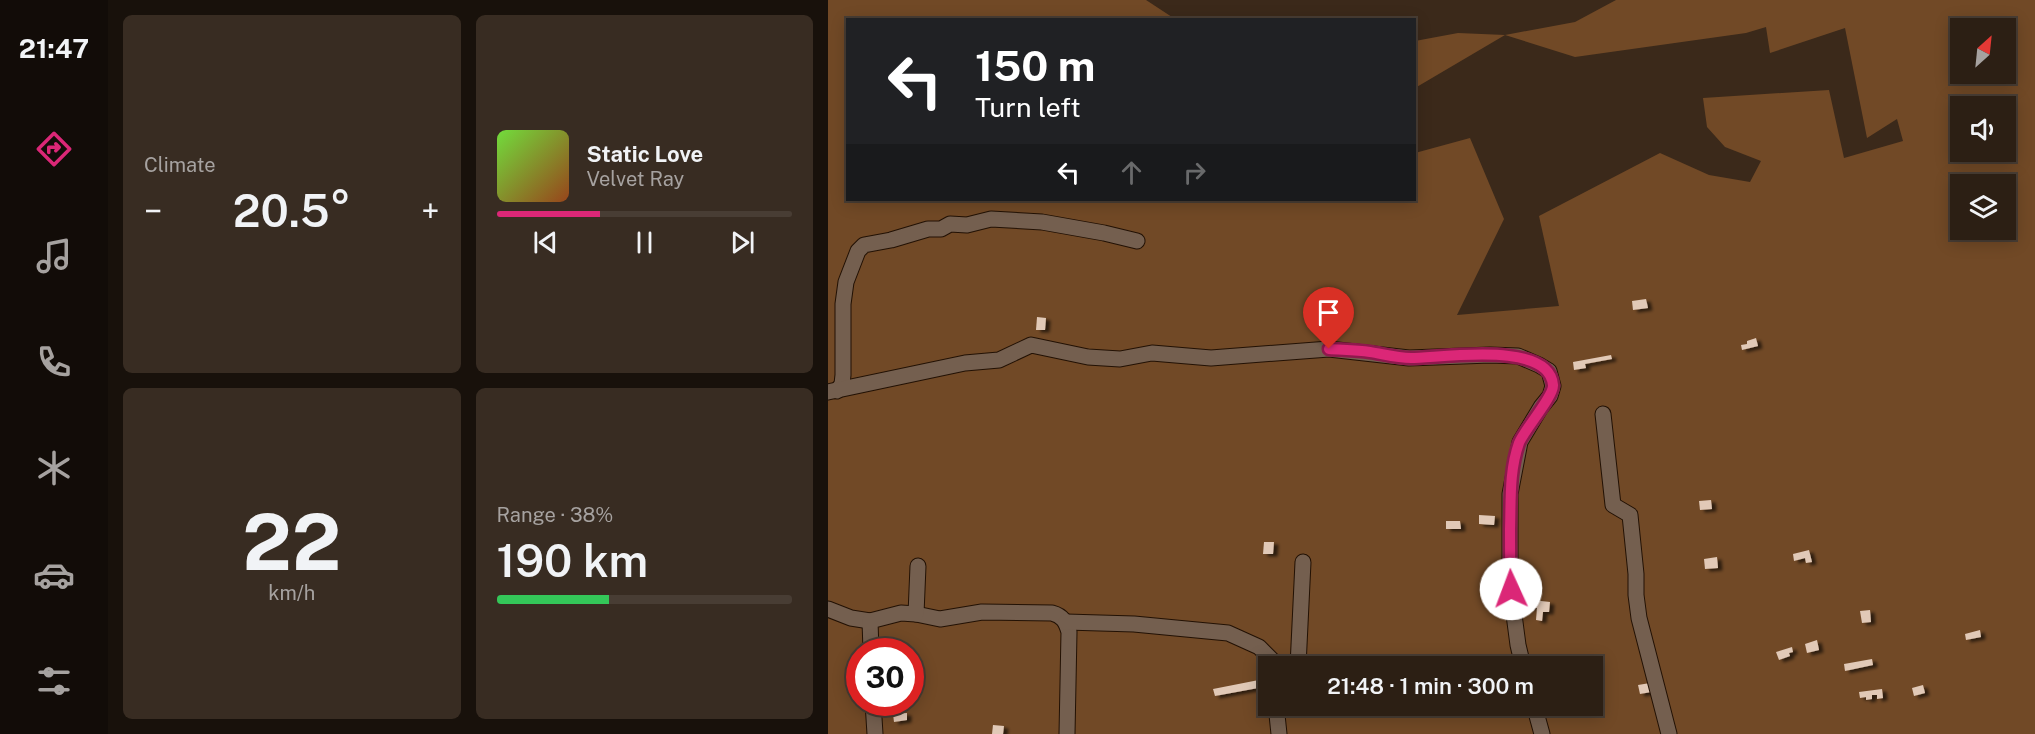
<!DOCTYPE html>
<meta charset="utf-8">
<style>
:root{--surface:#2c1f14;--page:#382c22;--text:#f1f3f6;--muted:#a6a2a0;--line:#483d34;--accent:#db2777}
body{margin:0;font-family:"Public Sans",sans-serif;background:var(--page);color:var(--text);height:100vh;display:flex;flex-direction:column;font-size:22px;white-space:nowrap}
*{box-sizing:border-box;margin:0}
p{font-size:20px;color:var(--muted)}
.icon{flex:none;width:33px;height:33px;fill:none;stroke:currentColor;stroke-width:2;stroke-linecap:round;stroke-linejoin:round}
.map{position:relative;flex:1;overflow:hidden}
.drawer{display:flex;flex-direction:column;gap:15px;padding:15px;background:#18110b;width:720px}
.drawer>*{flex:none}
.hud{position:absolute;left:18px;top:18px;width:570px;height:183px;border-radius:0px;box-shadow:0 3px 15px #0003,0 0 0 2px var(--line);background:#202124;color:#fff;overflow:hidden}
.needle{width:39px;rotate:27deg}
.controls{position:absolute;left:1122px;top:18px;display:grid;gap:12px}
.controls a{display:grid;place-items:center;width:66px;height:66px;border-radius:0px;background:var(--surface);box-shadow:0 3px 15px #0003,0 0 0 2px var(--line);font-size:30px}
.speed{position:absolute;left:18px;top:638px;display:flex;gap:12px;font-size:30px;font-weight:700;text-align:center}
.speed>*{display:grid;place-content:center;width:78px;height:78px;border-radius:50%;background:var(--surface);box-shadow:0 3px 15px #0003,0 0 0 2px var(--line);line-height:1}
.speed .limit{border:9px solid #d22;background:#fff;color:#111}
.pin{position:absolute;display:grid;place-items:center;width:51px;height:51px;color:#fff;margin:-62px -26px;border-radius:50% 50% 50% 0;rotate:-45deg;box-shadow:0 0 6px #0007}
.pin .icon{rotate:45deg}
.me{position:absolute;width:66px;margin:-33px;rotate:358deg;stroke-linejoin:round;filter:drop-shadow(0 0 4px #0008)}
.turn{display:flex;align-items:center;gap:21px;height:126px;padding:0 30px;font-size:27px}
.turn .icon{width:78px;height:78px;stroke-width:2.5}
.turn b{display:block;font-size:42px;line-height:51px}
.lanes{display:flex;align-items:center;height:57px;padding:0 30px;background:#0003;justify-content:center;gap:30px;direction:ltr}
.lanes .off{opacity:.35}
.big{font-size:45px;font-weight:600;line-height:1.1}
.drawer .tile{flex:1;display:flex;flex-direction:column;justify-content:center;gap:9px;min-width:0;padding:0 21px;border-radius:9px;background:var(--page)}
.drawer .dial{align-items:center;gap:0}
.dial b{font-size:78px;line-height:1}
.song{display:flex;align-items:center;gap:18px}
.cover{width:72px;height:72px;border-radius:9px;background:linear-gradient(135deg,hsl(100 70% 55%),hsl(20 70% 35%))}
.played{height:6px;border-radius:3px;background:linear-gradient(90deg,var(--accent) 35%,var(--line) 35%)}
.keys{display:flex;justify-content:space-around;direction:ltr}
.heat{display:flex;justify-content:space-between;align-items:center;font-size:33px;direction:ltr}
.charge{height:9px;border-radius:4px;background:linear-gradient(90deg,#34c759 38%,var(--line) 0)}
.drawer .tiles{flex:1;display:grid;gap:15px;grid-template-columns:repeat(2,1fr)}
.trip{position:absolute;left:430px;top:656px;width:345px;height:60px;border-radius:0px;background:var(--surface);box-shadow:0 3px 15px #0003,0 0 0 2px var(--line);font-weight:600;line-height:60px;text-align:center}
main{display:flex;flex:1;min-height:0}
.menu{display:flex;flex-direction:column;width:108px;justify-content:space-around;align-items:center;background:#120c08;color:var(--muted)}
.menu .icon{width:42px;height:42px}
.menu .on{color:var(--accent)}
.menu b{font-size:27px;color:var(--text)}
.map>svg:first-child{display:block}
.green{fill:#714926;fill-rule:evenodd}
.building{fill:#e1c9b7;filter:url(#shadow)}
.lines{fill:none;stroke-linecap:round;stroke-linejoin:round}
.minor-casing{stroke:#221104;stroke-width:17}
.minor{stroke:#745f4f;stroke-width:15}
.route-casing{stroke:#8e194d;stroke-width:15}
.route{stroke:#db2777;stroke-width:10}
</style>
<main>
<nav class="menu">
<b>21:47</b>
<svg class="icon on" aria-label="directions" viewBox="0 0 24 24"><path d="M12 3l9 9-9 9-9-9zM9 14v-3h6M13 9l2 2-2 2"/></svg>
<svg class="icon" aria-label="music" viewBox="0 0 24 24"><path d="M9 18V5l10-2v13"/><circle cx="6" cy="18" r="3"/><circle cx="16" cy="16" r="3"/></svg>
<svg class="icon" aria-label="phone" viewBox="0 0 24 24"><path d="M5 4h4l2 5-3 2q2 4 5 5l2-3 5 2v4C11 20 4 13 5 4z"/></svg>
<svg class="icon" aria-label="climate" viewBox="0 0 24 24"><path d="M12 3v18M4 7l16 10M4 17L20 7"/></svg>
<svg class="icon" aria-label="car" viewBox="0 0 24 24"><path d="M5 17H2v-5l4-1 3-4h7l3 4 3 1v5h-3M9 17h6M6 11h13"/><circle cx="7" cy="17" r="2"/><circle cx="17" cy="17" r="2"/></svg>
<svg class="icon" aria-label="filters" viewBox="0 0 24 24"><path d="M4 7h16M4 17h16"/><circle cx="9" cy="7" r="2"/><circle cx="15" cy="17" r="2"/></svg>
</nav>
<section class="drawer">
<div class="tiles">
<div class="tile"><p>Climate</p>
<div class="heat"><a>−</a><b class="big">20.5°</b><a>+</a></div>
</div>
<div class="tile">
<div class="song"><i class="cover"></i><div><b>Static Love</b><p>Velvet Ray</p></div></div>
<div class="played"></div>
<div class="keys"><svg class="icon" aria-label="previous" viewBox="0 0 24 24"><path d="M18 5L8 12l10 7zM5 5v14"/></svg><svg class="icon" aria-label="pause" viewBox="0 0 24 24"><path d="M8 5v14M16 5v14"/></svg><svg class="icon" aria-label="next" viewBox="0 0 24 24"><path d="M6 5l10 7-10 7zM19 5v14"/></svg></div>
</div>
<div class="tile dial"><b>22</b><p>km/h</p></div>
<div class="tile"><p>Range · 38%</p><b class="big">190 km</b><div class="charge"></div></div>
</div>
</section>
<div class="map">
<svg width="1207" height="734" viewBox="0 0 1207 734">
<defs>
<filter id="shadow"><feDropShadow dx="4.5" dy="2.5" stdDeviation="1.5" flood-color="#0009"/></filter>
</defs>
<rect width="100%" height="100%" fill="#3b291a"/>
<!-- green -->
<path class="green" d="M0 0H318L347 19 20 20V200H586L587 153 642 138 676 219 629 315 731 306 711 216 832 153 881 175 922 182 933 161 897 147 879 127 875 98 1001 90 1016 158 1075 141 1069 119 1039 138 1017 28 942 53 938 27 918 33 747 57 677 35 587 88V41L630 33 677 35 747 22 788 0H1207V734H0ZM1132 28H1178V74H1132ZM1132 106H1178V152H1132ZM1132 184H1178V230H1132ZM32 651H82V702H32ZM441 666H765V705H441Z"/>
<!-- building -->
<g class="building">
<path d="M818 299 820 308 805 310 804 301Z"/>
<path d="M209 317 218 318 217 330H208Z"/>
<path d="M928 338 930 346 914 350 913 345 919 344V341Z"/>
<path d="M783 355 784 359 757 364 758 368 746 370 745 362Z"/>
<path d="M883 500 884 509 872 510 871 501Z"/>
<path d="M651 515 667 516 666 525 651 524Z"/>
<path d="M618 521H632L633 529H618Z"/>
<path d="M436 542H446L445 554H435Z"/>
<path d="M981 550 984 562 978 563 977 558 966 561 965 554Z"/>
<path d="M889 557 890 568 877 569 876 559Z"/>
<path d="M695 599 722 602 721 612H715L714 621 708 620 709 608 694 606Z"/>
<path d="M1042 610 1043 622 1034 623 1032 611Z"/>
<path d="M1152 630 1153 637 1138 640 1137 634Z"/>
<path d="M989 640 991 650 979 653 977 644Z"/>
<path d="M964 647 965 652 961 653 962 656 951 660 948 652Z"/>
<path d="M1044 659 1045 665 1017 671 1016 664Z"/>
<path d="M441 678V686L387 696 385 689Z"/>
<path d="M822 683 823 692 812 694 810 685Z"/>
<path d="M1095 685 1097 693 1086 696 1084 688Z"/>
<path d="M1054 689 1055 698 1049 699V695H1044V699L1038 700V697L1032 698 1031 692Z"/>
<path d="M79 713V720L66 722 65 714Z"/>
<path d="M165 725 176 726 175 734H164Z"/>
</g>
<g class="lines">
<!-- minor casing -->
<g class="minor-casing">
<g id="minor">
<path d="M9 391 14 384 15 375V304L18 282 30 251 36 245 63 240 100 229H113L122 224 139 225 163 219 214 222 276 233 309 241"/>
<path d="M0 392 137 363 171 360 203 345 260 357 292 359 324 353 383 358 501 349 581 358 662 355 690 356 711 365 721 371 725 386 722 396 713 407 692 442 682 494V572L685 607 690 645 695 666"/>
<path d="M775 414 785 505 802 515 808 574V595L811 618 841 734"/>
<path d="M0 609 23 618 42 621"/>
<path d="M88 614 112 619 154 612 224 613C235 616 238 622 241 632L239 734"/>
<path d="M238 622 306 624 400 633 431 647 450 666"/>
<path d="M43 651 42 621 73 613 88 614 90 566"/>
<path d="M470 666 475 562"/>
<path d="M45 702 47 734"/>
<path d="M448 705 451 734"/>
<path d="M706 705 714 734"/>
</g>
</g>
<!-- minor -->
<use href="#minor" class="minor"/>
</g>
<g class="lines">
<!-- route casing -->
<g class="route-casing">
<path id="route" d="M501 349C515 350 528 350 542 352 555 354 569 358 583 358 613 358 721 340 725 385 726 396 696 430 691 443 681 471 683 501 682 529 682 549 682 569 683 589"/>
</g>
<!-- route -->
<use href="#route" class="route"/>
</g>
</svg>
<div class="controls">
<a><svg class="needle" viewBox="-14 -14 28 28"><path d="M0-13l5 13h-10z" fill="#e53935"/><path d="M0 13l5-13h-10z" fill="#a6a2a0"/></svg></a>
<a><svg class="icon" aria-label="sound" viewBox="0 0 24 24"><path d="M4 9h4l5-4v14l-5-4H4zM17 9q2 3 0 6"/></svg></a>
<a><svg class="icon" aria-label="layers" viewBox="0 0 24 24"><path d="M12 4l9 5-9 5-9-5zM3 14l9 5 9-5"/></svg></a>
</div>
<div class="speed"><div class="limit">30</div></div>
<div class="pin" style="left:501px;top:349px;background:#d93025"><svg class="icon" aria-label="arrive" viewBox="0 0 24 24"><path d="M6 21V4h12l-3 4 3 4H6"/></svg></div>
<svg class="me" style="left:683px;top:589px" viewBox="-20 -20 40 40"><circle r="19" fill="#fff"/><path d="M0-13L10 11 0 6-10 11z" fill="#db2777"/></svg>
<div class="trip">21:48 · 1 min · 300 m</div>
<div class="hud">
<div class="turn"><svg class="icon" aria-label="left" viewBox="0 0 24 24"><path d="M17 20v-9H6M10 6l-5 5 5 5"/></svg><div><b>150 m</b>Turn left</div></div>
<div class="lanes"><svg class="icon" aria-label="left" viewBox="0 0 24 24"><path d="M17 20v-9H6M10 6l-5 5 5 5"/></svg><svg class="icon off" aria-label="ahead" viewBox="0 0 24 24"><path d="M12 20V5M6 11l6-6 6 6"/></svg><svg class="icon off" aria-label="right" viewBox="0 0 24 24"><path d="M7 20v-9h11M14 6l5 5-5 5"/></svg></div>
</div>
</div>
</main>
